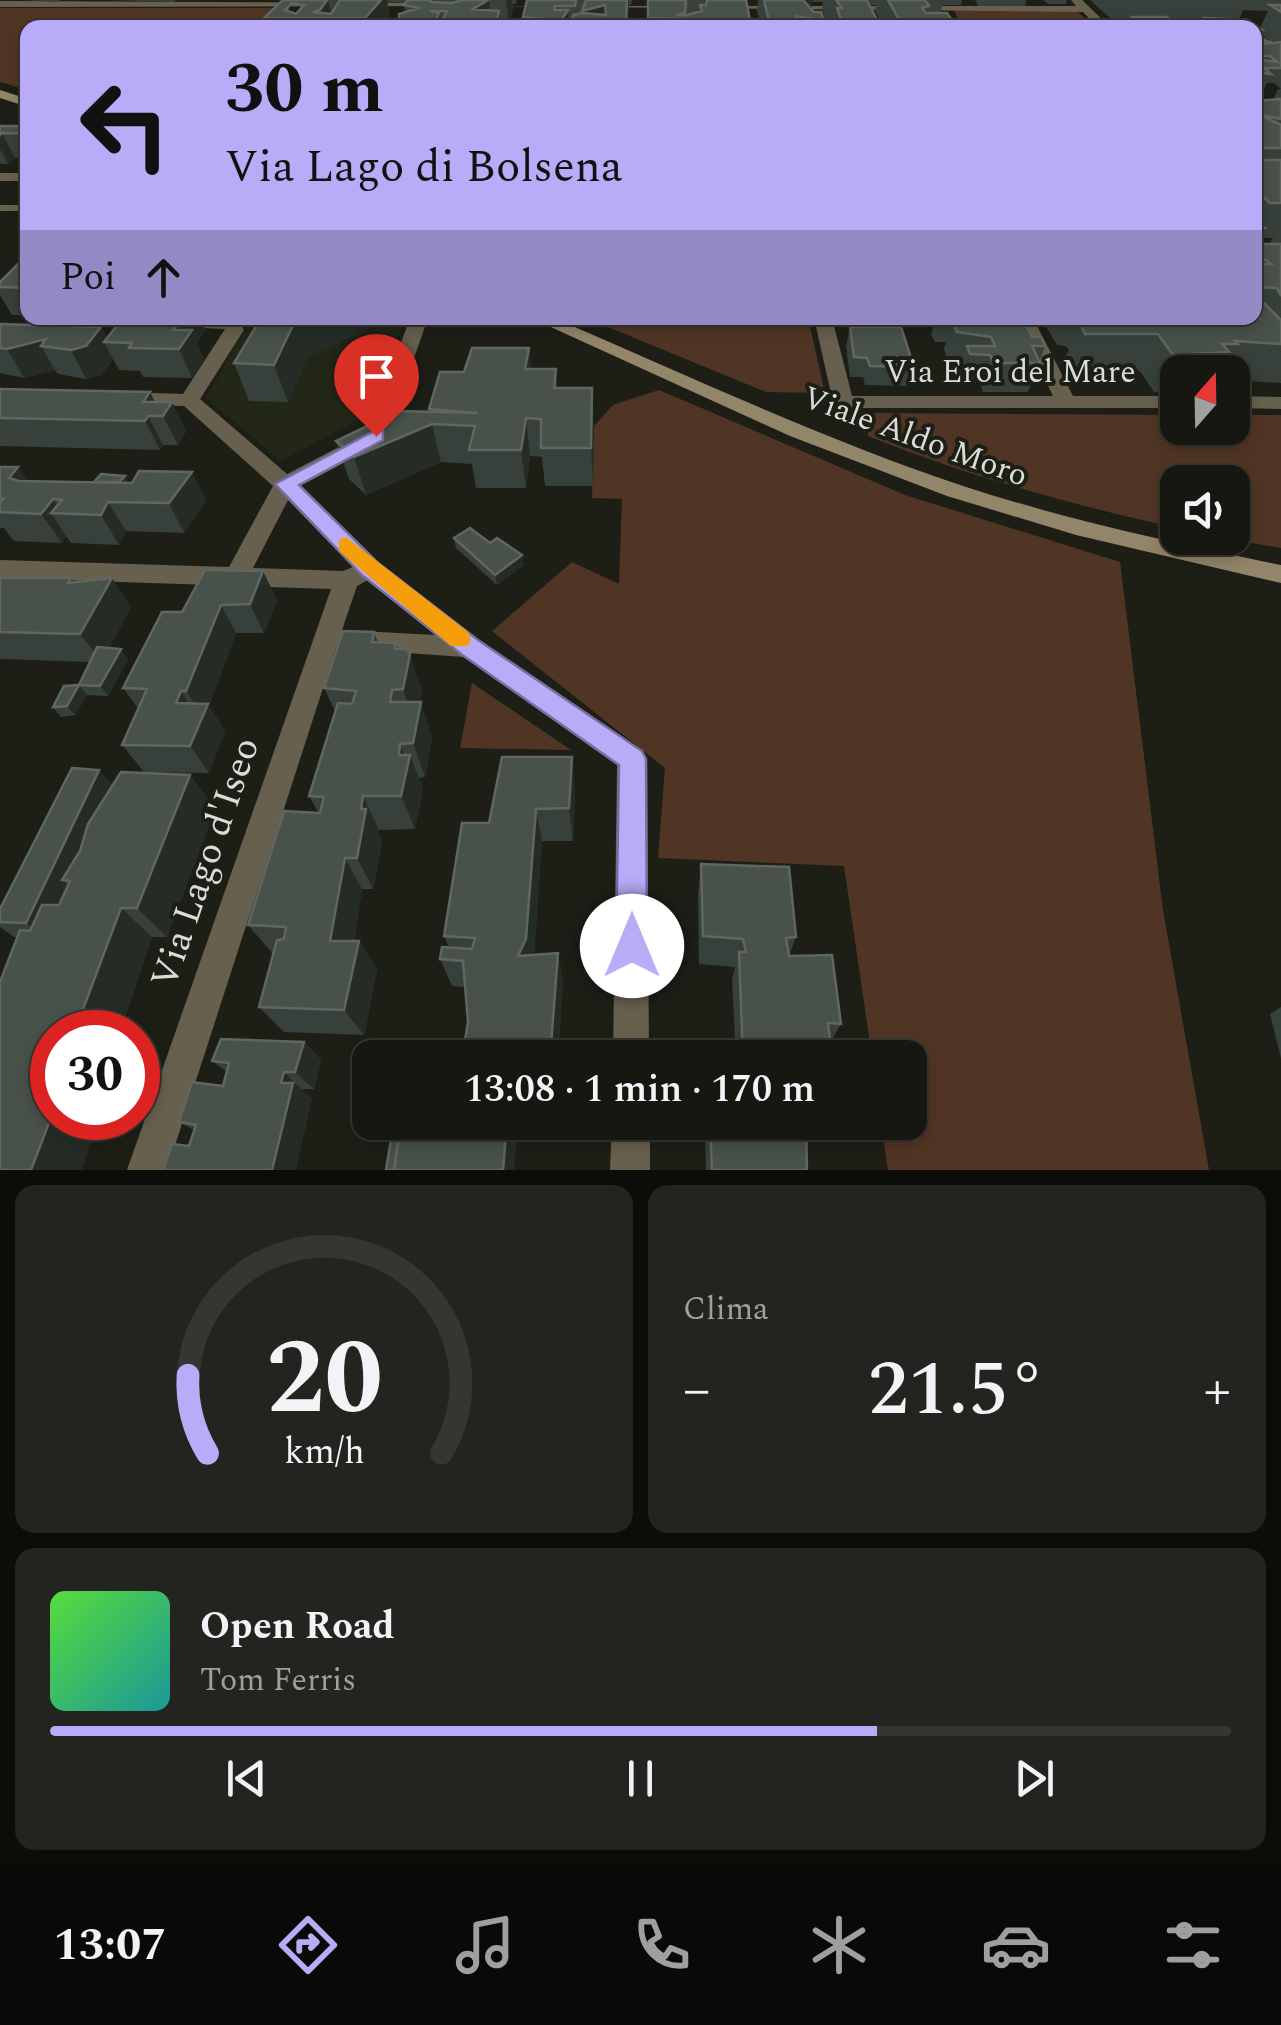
<!DOCTYPE html>
<html lang="it">
<meta charset="utf-8">
<style>
:root{--surface:#161711;--page:#23241f;--text:#f1f3f6;--muted:#9e9f9f;--line:#353631;--accent:#b9abf7}
body{margin:0;font-family:Spectral,serif;background:var(--page);color:var(--text);height:100vh;display:flex;flex-direction:column;font-size:38px;white-space:nowrap}
*{box-sizing:border-box;margin:0}
p{font-size:32px;color:var(--muted)}
.icon{flex:none;width:55px;height:55px;fill:none;stroke:currentColor;stroke-width:2;stroke-linecap:round;stroke-linejoin:round}
.map{position:relative;height:1170px;overflow:hidden}
.side{display:flex;flex-direction:column;gap:15px;padding:15px;background:#0c0d09;flex:1}
.side>*{flex:none}
.top-card{position:absolute;left:20px;top:20px;width:1242px;height:305px;border-radius:20px;box-shadow:0 5px 15px #0003,0 0 0 2px var(--line);background:#b9abf7;color:#111;overflow:hidden}
.needle{width:65px;rotate:20deg}
.tools{position:absolute;left:1160px;top:355px;display:grid;gap:20px}
.tools a{display:grid;place-items:center;width:90px;height:90px;border-radius:20px;background:var(--surface);box-shadow:0 5px 15px #0003,0 0 0 2px var(--line);font-size:50px}
.speed{position:absolute;left:30px;top:1010px;display:flex;gap:20px;font-size:50px;font-weight:700;text-align:center}
.speed>*{display:grid;place-content:center;width:130px;height:130px;border-radius:50%;background:var(--surface);box-shadow:0 5px 15px #0003,0 0 0 2px var(--line);line-height:1}
.speed .limit{border:15px solid #d22;background:#fff;color:#111}
.pin{position:absolute;display:grid;place-items:center;width:85px;height:85px;color:#fff;margin:-102px -42px;border-radius:50% 50% 50% 0;rotate:-45deg;box-shadow:0 0 10px #0007}
.pin .icon{rotate:45deg}
.me{position:absolute;width:110px;margin:-55px;rotate:0deg;stroke-linejoin:round;filter:drop-shadow(0 0 8px #0008)}
.turn{display:flex;align-items:center;gap:35px;height:210px;padding:0 40px;font-size:45px}
.turn .icon{width:130px;height:130px;stroke-width:2.5}
.turn b{display:block;font-size:70px;line-height:85px}
.then{display:flex;align-items:center;height:95px;padding:0 40px;background:#0003;gap:20px;font-size:38px}
.big{font-size:75px;font-weight:600;line-height:1.1}
.side .card{flex:1;display:flex;flex-direction:column;justify-content:center;gap:15px;min-width:0;padding:0 35px;border-radius:20px;background:var(--page)}
.side .dial{align-items:center;gap:0}
.dial svg{height:260px;overflow:visible;fill:none;stroke:var(--line);stroke-width:7;stroke-linecap:round;text-anchor:middle}
.dial text{fill:var(--text);stroke:none}
.song{display:flex;align-items:center;gap:30px}
.cover{width:120px;height:120px;border-radius:15px;background:linear-gradient(135deg,hsl(110 70% 55%),hsl(180 70% 35%))}
.played{height:10px;border-radius:5px;background:linear-gradient(90deg,var(--accent) 70%,var(--line) 70%)}
.keys{display:flex;justify-content:space-around;direction:ltr}
.heat{display:flex;justify-content:space-between;align-items:center;font-size:55px;direction:ltr}
.side .tiles{flex:1;display:grid;gap:15px;grid-template-columns:1fr 1fr}
.card:last-child{grid-column:span 2}
.trip{position:absolute;left:352px;top:1040px;width:575px;height:100px;border-radius:20px;background:var(--surface);box-shadow:0 5px 15px #0003,0 0 0 2px var(--line);font-weight:600;line-height:100px;text-align:center}
.tab-bar{display:flex;height:160px;justify-content:space-around;align-items:center;background:#090907;color:var(--muted)}
.tab-bar .icon{width:70px;height:70px}
.tab-bar .on{color:var(--accent)}
.tab-bar b{font-size:45px;color:var(--text)}
.map>svg:first-child{display:block}
.built{fill:#232718}
.green{fill:#513524}
.lines{fill:none;stroke-linecap:round;stroke-linejoin:round}
.pedestrian{fill:#68604e;fill-rule:evenodd}
.minor{fill:#68604e;fill-rule:evenodd}
.secondary{fill:#928569;fill-rule:evenodd}
.wall{fill:#37403a;fill-rule:evenodd}
.shaded-wall{fill:#252c25}
.building{fill:#49514b;stroke:#606660;stroke-width:2.5;fill-rule:evenodd}
.route{fill:#b9abf7;stroke:#786fa1;stroke-width:2.5}
.slow{fill:#f59e0b}
.labels{text-anchor:middle;dominant-baseline:central;stroke-width:8;stroke-linejoin:round;paint-order:stroke}
.street-label{font-size:32px;fill:#dadcd6;stroke:#1d1f17}
.near-street-label{font-size:38px;fill:#dadcd6;stroke:#1d1f17}
</style>
<div class="map">
<svg width="1281" height="1170" viewBox="0 0 1281 1170">
<rect width="100%" height="100%" fill="#1d1f17"/>
<!-- built -->
<path class="built" d="M251 318H405L372 412 281 461 206 398Z"/>
<!-- green -->
<g class="green">
<path d="M0 8H290L272 27 28 28 27 90 0 82Z"/>
<path d="M954 10 1077 11 1094 27 952 28 949 24 959 21Z"/>
<path d="M586 318H808L825 393 766 392Z"/>
<path d="M659 390 905 495 1120 562 1163 910 1209 1170H888L881 1123 910 1122V1058L872 1057 844 866 658 858 665 768 492 631 572 562 619 584 622 499 592 498 594 426 613 405Z"/>
<path d="M865 413 1177 415 1178 428H1232L1233 415H1281V548L1223 538H1232V482H1178L1177 528C1073 505 967 476 868 436Z"/>
<path d="M472 683 571 750 460 748Z"/>
</g>
<g class="lines">
<!-- pedestrian -->
<rect class="pedestrian" x="0" y="205" width="28" height="6"/>
<!-- minor -->
<g class="minor">
<path d="M1071 0H1082L1111 28H1099L1083 12 475 6H1076Z"/>
<path d="M0 1 435 3 440 6 0 7Z"/>
<path d="M1255 32 1281 48V56L1255 40Z"/>
<rect x="0" y="173" width="28" height="8"/>
<path d="M77 318 238 320 244 330 200 399 287 474 368 432 410 318H428L385 441 300 486 379 563 478 640 642 750 647 759 649 1058H613L617 765 464 657 336 648 167 1170H127L331 589 0 578V560L229 567 273 486 184 406 120 404 110 398 120 392 183 394 225 329 86 323ZM288 500 353 567 343 571 253 568ZM368 580 435 635 342 630 357 586Z"/>
<path d="M814 318H832L852 396H1053L1015 318H1033L1073 396H1178V408H843L833 402Z"/>
<path d="M1232 396 1281 397V409L1232 408Z"/>
<path d="M612 1122H650V1170H610Z"/>
</g>
<!-- secondary -->
<g class="secondary">
<path d="M0 90 28 99V107L0 98Z"/>
<path d="M531 318H554C689 376 823 439 963 486 1067 520 1174 543 1281 565V583L1076 535 947 496 790 436Z"/>
</g>
</g>
<!-- wall -->
<g class="wall">
<path d="M24 0H61L57 2Z"/>
<path d="M108 0H176L174 2Z"/>
<path d="M283 0H405L404 3 387 2 391 22 386 28H266L264 18ZM292 3 304 5 296 14 285 10Z"/>
<path d="M407 0H517L516 4H513V9L509 26 401 28 399 20 405 13 404 5Z"/>
<path d="M527 0H632L631 5H629L628 28H523V17Z"/>
<path d="M648 0H746L750 21V28H648Z"/>
<path d="M758 0H867L878 22 877 28H832L831 23H827L822 11 823 2H812V9L824 21 823 28H761L757 10Z"/>
<path d="M869 0H962L961 5H942L940 13 957 28H884L875 11 876 5H871Z"/>
<path d="M975 0H1026L1025 6H978Z"/>
<path d="M1043 0H1067L1066 4H1048Z"/>
<path d="M1090 0H1281V89L1274 83H1267L1264 89H1255V28L1120 27ZM1243 10 1268 11 1260 28 1239 20ZM1260 34 1270 41 1277 43 1256 42Z"/>
<path d="M1278 89H1281V383L1232 380V372H1178V391L1154 392 1140 371H1070L1064 360 1069 350 1066 346 1057 345 1045 325 1048 318H1040H1255V101L1276 99 1274 97ZM1260 238H1273L1269 244H1256Z"/>
<path d="M28 120V159L15 158 8 164H0V126H18Z"/>
<path d="M28 254V315H12L0 295V282Z"/>
<path d="M835 318H900L898 327 837 326Z"/>
<path d="M936 318H1022L1032 337 1045 346 1028 392H983L980 383H961L958 374 961 363 948 361 944 349 946 342H935L931 334Z"/>
<path d="M0 324 101 327 107 338 206 330 197 342 204 359 192 378 143 377 140 371 119 370 113 359 101 375 86 379 58 374 55 370 24 378 0 373Z"/>
<path d="M374 327 308 356 288 402 249 401 234 363Z"/>
<path d="M850 327 914 367 908 386 865 385 863 377H850L846 346Z"/>
<path d="M529 348 531 369H556L557 388 594 426 593 486H545L542 457 530 456 526 488H476L472 464 441 462 366 495 349 479 336 441 430 412 429 409 464 372Z"/>
<path d="M366 377 369 387 366 396 348 395 345 386Z"/>
<path d="M0 389 172 402 186 431 178 445H163L160 450 0 446Z"/>
<path d="M0 467 28 481 94 482 125 476 128 483 192 472 206 501 184 533 126 531 119 545 71 543 66 536 62 543 14 541 4 528H0Z"/>
<path d="M454 538 490 543 522 555 524 565 497 585 456 548Z"/>
<path d="M205 570 277 600 264 633H236L209 706 225 731 209 773 144 772 122 745 138 708 123 688 182 612Z"/>
<path d="M0 578 74 582 131 607 109 648 128 659 108 696 87 695 75 715 61 717 53 707 79 685 90 662 0 659Z"/>
<path d="M374 632 378 642 398 649 422 691 420 702 432 738 425 777 419 778 423 789 415 829 379 830 378 834 382 842 373 889H362L354 941H359L377 969 364 1035 284 1032 259 1007 273 954 248 925 318 812 309 796 335 711 324 688Z"/>
<path d="M72 768 99 770 112 785 121 772 190 775 215 809 167 937H152L120 1032H52V1118H100L81 1170H0V982L18 937H14L0 927V909Z"/>
<path d="M575 792 573 841H542L534 955 563 980 558 1058H462L468 1022 465 987 452 986 440 959 449 947 444 936 489 823Z"/>
<path d="M701 864 796 937 789 956 841 1024 830 1043 832 1058H736L732 980 735 967 699 964 698 895Z"/>
<path d="M1281 1007V1058L1270 1014Z"/>
<path d="M304 1042 321 1060 314 1089H303L302 1091 312 1099 189 1146 194 1130 179 1122 223 1086 227 1072 212 1061Z"/>
<path d="M709 1122H806L807 1170H706L705 1136Z"/>
</g>
<!-- shaded-wall -->
<g class="shaded-wall">
<path d="M328 0 332 18 313 12Z"/>
<path d="M381 0H387L391 22 386 28H367L365 18Z"/>
<path d="M488 0H489L491 20 473 9Z"/>
<path d="M506 0H512L513 9 509 26Z"/>
<path d="M627 0H629L628 28H626Z"/>
<path d="M800 0H813L810 19Z"/>
<path d="M605 5V21H583L582 11Z"/>
<path d="M568 10 569 28H562L561 21Z"/>
<path d="M499 11 501 28H497V20Z"/>
<path d="M439 13 441 28H437L436 20Z"/>
<path d="M2 133 15 158 8 164 0 149V135Z"/>
<path d="M183 318H200L206 330 197 342 204 359 192 378 179 349 173 330Z"/>
<path d="M299 318H372L374 327 308 356 288 402 274 365 296 319Z"/>
<path d="M101 327 109 342H104L113 359 101 375 86 379 71 350Z"/>
<path d="M46 339 41 346 55 370 24 378 7 349Z"/>
<path d="M529 348 533 386 525 369Z"/>
<path d="M366 377 369 387 366 396 363 386Z"/>
<path d="M592 388 594 426 593 486 591 448Z"/>
<path d="M150 392 162 416 143 402Z"/>
<path d="M172 402 186 431 178 445 163 416Z"/>
<path d="M148 416 163 445 160 450 145 421Z"/>
<path d="M526 418 530 456 526 488 521 450Z"/>
<path d="M432 424 441 462 366 495 354 457Z"/>
<path d="M18 467 38 496 9 478Z"/>
<path d="M192 472 206 501 184 533 169 503Z"/>
<path d="M125 476 130 486 118 502H108L126 531 119 545 101 515 106 505 104 502Z"/>
<path d="M53 499 63 514 51 513 66 536 62 543 41 514Z"/>
<path d="M522 555 524 565 497 585 495 575Z"/>
<path d="M263 571 277 600 264 633 250 604Z"/>
<path d="M112 578 131 607 102 662 80 634Z"/>
<path d="M221 605 236 633 209 706 225 731 209 773 190 746 202 716 186 691Z"/>
<path d="M396 643 406 673 410 654 422 691 415 725 403 689 395 649Z"/>
<path d="M121 649 128 659 108 696 100 686Z"/>
<path d="M79 685 87 695 75 715 67 706Z"/>
<path d="M181 691 199 719 176 703Z"/>
<path d="M421 702 432 738 425 777 413 743Z"/>
<path d="M400 744 408 764 410 755 423 789 415 829 401 796 399 755Z"/>
<path d="M572 757 575 792 573 841 569 808Z"/>
<path d="M99 770 114 788 70 881 62 880 70 886 46 938 26 923Z"/>
<path d="M190 775 215 809 167 937 137 908Z"/>
<path d="M363 796 379 830 378 834 382 842 373 889 357 858Z"/>
<path d="M536 809 542 841 533 967 518 956Z"/>
<path d="M345 858 362 889 349 969 330 941Z"/>
<path d="M121 908 152 937 120 1032H83L76 1028Z"/>
<path d="M359 941 377 969 364 1035 344 1010Z"/>
<path d="M558 953 563 980 558 1058H550Z"/>
<path d="M304 1042 321 1060 314 1089 295 1072Z"/>
<path d="M284 1072 312 1099 296 1170H272L281 1083Z"/>
<path d="M52 1115V1118H100L81 1170H31Z"/>
<path d="M502 1122H513L512 1131 517 1140 514 1170H503Z"/>
</g>
<!-- building -->
<g class="building">
<path d="M283 0H327L320 10 313 12 331 14 340 0H381L365 18H264ZM292 3 304 5 296 14 285 10Z"/>
<path d="M407 0H430L431 2 452 3 463 0H488L473 9 499 11 497 20H442L447 11H430L439 13 436 20H399V14L419 8 404 5Z"/>
<path d="M527 0H576L575 6H555L554 10H568L561 21 523 17Z"/>
<path d="M586 0H627L626 21H572L573 15 583 13 606 15 605 5 582 11Z"/>
<path d="M648 0H686L685 13 676 15H687L702 11 700 5H706L707 0H746L750 21 648 18Z"/>
<path d="M764 0H803L814 12H821L824 21 796 16 797 21H769Z"/>
<path d="M836 0H867L878 22H842L837 8H842Z"/>
<path d="M888 0H925L929 6 922 8 926 13H947L957 28H904Z"/>
<path d="M1270 5H1281V12Z"/>
<path d="M1132 17H1167L1173 23 1165 24 1168 28H1142Z"/>
<path d="M1205 18 1248 20 1262 30H1255V28H1217Z"/>
<path d="M364 26 363 28H280Z"/>
<path d="M446 27H485L490 28H445Z"/>
<path d="M1255 42H1271L1272 43 1255 45Z"/>
<path d="M1281 42V68H1264L1271 74 1255 72V59L1277 62 1270 56H1255V45Z"/>
<path d="M1281 99V119L1261 115 1281 125V148H1255V136H1259L1255 133V101Z"/>
<path d="M26 120H28V134L2 133 0 135V126H18Z"/>
<path d="M1255 160H1281V203H1270L1255 189Z"/>
<path d="M1255 219 1265 228H1255Z"/>
<path d="M1255 244H1281V296L1277 288 1255 287V264H1271L1266 260H1255Z"/>
<path d="M28 254V288L0 287V282Z"/>
<path d="M1255 294 1281 320V344L1235 341 1238 344H1222L1229 352 1173 355 1158 334H1085L1080 323 1090 324 1086 318H1259L1255 314Z"/>
<path d="M135 318H183L173 330H192L179 349 129 348 132 343 104 342 122 319H133Z"/>
<path d="M261 318H299L296 319 274 365 234 363Z"/>
<path d="M981 318H1022L1032 337H1041L1045 346H1032L1040 363H993L990 355 970 354 967 346H995L991 337 957 332 952 321 983 322Z"/>
<path d="M0 324 101 327 86 346 71 350 41 346 46 339 7 349 0 348Z"/>
<path d="M850 327H901L914 367 870 366 867 358 854 357Z"/>
<path d="M472 348H529L525 369H556L554 388H592L591 448H541V419L526 418 521 450H469L475 426 432 424 354 457 336 441 398 411 478 413 429 409 440 372H464Z"/>
<path d="M348 377H366L363 386H345Z"/>
<path d="M0 389 150 392 143 402H172L163 416H148L145 421 0 418Z"/>
<path d="M0 467H18L9 478 19 481 132 483 139 471 192 472 169 503 108 502 101 515 51 513 62 500 53 499 41 514 0 512V502L3 499H0Z"/>
<path d="M101 474 125 476 119 482H94Z"/>
<path d="M470 528 490 543 497 538 522 555 495 575 454 538Z"/>
<path d="M205 570 263 571 250 604 221 605 186 691H181L176 703 208 704 190 746 122 745 147 689 123 688 162 612H182Z"/>
<path d="M0 578H71L68 583 112 578 80 634 0 632Z"/>
<path d="M343 631 374 632 372 642 396 643 395 649H407L410 654 403 689 392 690 390 702H421L413 743 400 744 399 755H410L401 796H363L361 809H366L357 858H345L330 941H359L344 1010 259 1007 277 940 284 939 286 927 248 925 284 811 320 813 324 797 309 796 338 703 352 704 356 691 324 688Z"/>
<path d="M97 647 121 649 100 686 79 685Z"/>
<path d="M79 685 67 706 53 707 64 686Z"/>
<path d="M502 757H572L569 808 536 809 526 939 518 956 558 953 550 1058H462L468 1022 463 961 440 959 442 947 472 949 475 938 444 936 462 823H489Z"/>
<path d="M72 768 99 770 26 923 0 922V909Z"/>
<path d="M121 772 190 775 137 908H121L76 1028H68L67 1032H52V1115L31 1170H0V982L20 930 30 931 42 905H59L70 881 62 880 80 851 88 824Z"/>
<path d="M701 864 789 867 796 937 786 938 789 956 832 955 841 1024 828 1023 832 1058H743L739 952H746L743 939 703 936Z"/>
<path d="M221 1039 304 1042 295 1072H284L281 1083H293L272 1170H163L172 1144 189 1146 196 1125 179 1122 192 1082 223 1086 229 1063 212 1061Z"/>
<path d="M452 1122H507L503 1170H394L400 1132 416 1134 415 1123 451 1127Z"/>
<path d="M710 1122H806L807 1170H712Z"/>
<path d="M392 1133 399 1134 394 1170H386Z"/>
</g>
<!-- route -->
<path class="route" d="M376 430 383 431V440L299 485 378 563 478 640 642 751 646 759 647 946 642 957 632 961 621 957 616 946 619 765 461 654 362 575 275 484Z"/>
<!-- slow -->
<path class="slow" d="M346 537 468 632 471 639 468 646H451L339 551V540Z"/>
<g class="labels">
<!-- street labels -->
<g class="street-label">
<text x="1010" y="372">Via Eroi del Mare</text>
<text transform="translate(915 437) rotate(20)">Viale Aldo Moro</text>
</g>
<!-- near-street labels -->
<g class="near-street-label">
<text transform="translate(206 863) rotate(-71)">Via Lago d'Iseo</text>
</g>
</g>
</svg>
<div class="tools">
<a><svg class="needle" viewBox="-14 -14 28 28"><path d="M0-13l5 13h-10z" fill="#e53935"/><path d="M0 13l5-13h-10z" fill="#9e9f9f"/></svg></a>
<a><svg class="icon" aria-label="sound" viewBox="0 0 24 24"><path d="M4 9h4l5-4v14l-5-4H4zM17 9q2 3 0 6"/></svg></a>
</div>
<div class="speed"><div class="limit">30</div></div>
<div class="pin" style="left:376px;top:436px;background:#d93025"><svg class="icon" aria-label="arrive" viewBox="0 0 24 24"><path d="M6 21V4h12l-3 4 3 4H6"/></svg></div>
<svg class="me" style="left:632px;top:946px" viewBox="-20 -20 40 40"><circle r="19" fill="#fff"/><path d="M0-13L10 11 0 6-10 11z" fill="#b9abf7"/></svg>
<div class="trip">13:08 · 1 min · 170 m</div>
<div class="top-card">
<div class="turn"><svg class="icon" aria-label="left" viewBox="0 0 24 24"><path d="M17 20v-9H6M10 6l-5 5 5 5"/></svg><div><b>30 m</b>Via Lago di Bolsena</div></div>
<div class="then">Poi<svg class="icon" aria-label="ahead" viewBox="0 0 24 24"><path d="M12 20V5M6 11l6-6 6 6"/></svg></div>
</div>
</div>
<section class="side">
<div class="tiles">
<div class="card dial"><svg viewBox="0 0 100 80">
<path d="M14 69A42 42 0 1 1 86 69"/>
<path d="M14 69A42 42 0 0 1 8 45" stroke="#b9abf7"/>
<text x="50" y="56" font-size="32" font-weight="700">20</text>
<text x="50" y="72" font-size="11">km/h</text>
</svg></div>
<div class="card"><p>Clima</p>
<div class="heat"><a>−</a><b class="big">21.5°</b><a>+</a></div>
</div>
<div class="card">
<div class="song"><i class="cover"></i><div><b>Open Road</b><p>Tom Ferris</p></div></div>
<div class="played"></div>
<div class="keys"><svg class="icon" aria-label="previous" viewBox="0 0 24 24"><path d="M18 5L8 12l10 7zM5 5v14"/></svg><svg class="icon" aria-label="pause" viewBox="0 0 24 24"><path d="M8 5v14M16 5v14"/></svg><svg class="icon" aria-label="next" viewBox="0 0 24 24"><path d="M6 5l10 7-10 7zM19 5v14"/></svg></div>
</div>
</div>
</section>
<nav class="tab-bar">
<b>13:07</b>
<svg class="icon on" aria-label="directions" viewBox="0 0 24 24"><path d="M12 3l9 9-9 9-9-9zM9 14v-3h6M13 9l2 2-2 2"/></svg>
<svg class="icon" aria-label="music" viewBox="0 0 24 24"><path d="M9 18V5l10-2v13"/><circle cx="6" cy="18" r="3"/><circle cx="16" cy="16" r="3"/></svg>
<svg class="icon" aria-label="phone" viewBox="0 0 24 24"><path d="M5 4h4l2 5-3 2q2 4 5 5l2-3 5 2v4C11 20 4 13 5 4z"/></svg>
<svg class="icon" aria-label="climate" viewBox="0 0 24 24"><path d="M12 3v18M4 7l16 10M4 17L20 7"/></svg>
<svg class="icon" aria-label="car" viewBox="0 0 24 24"><path d="M5 17H2v-5l4-1 3-4h7l3 4 3 1v5h-3M9 17h6M6 11h13"/><circle cx="7" cy="17" r="2"/><circle cx="17" cy="17" r="2"/></svg>
<svg class="icon" aria-label="filters" viewBox="0 0 24 24"><path d="M4 7h16M4 17h16"/><circle cx="9" cy="7" r="2"/><circle cx="15" cy="17" r="2"/></svg>
</nav>
